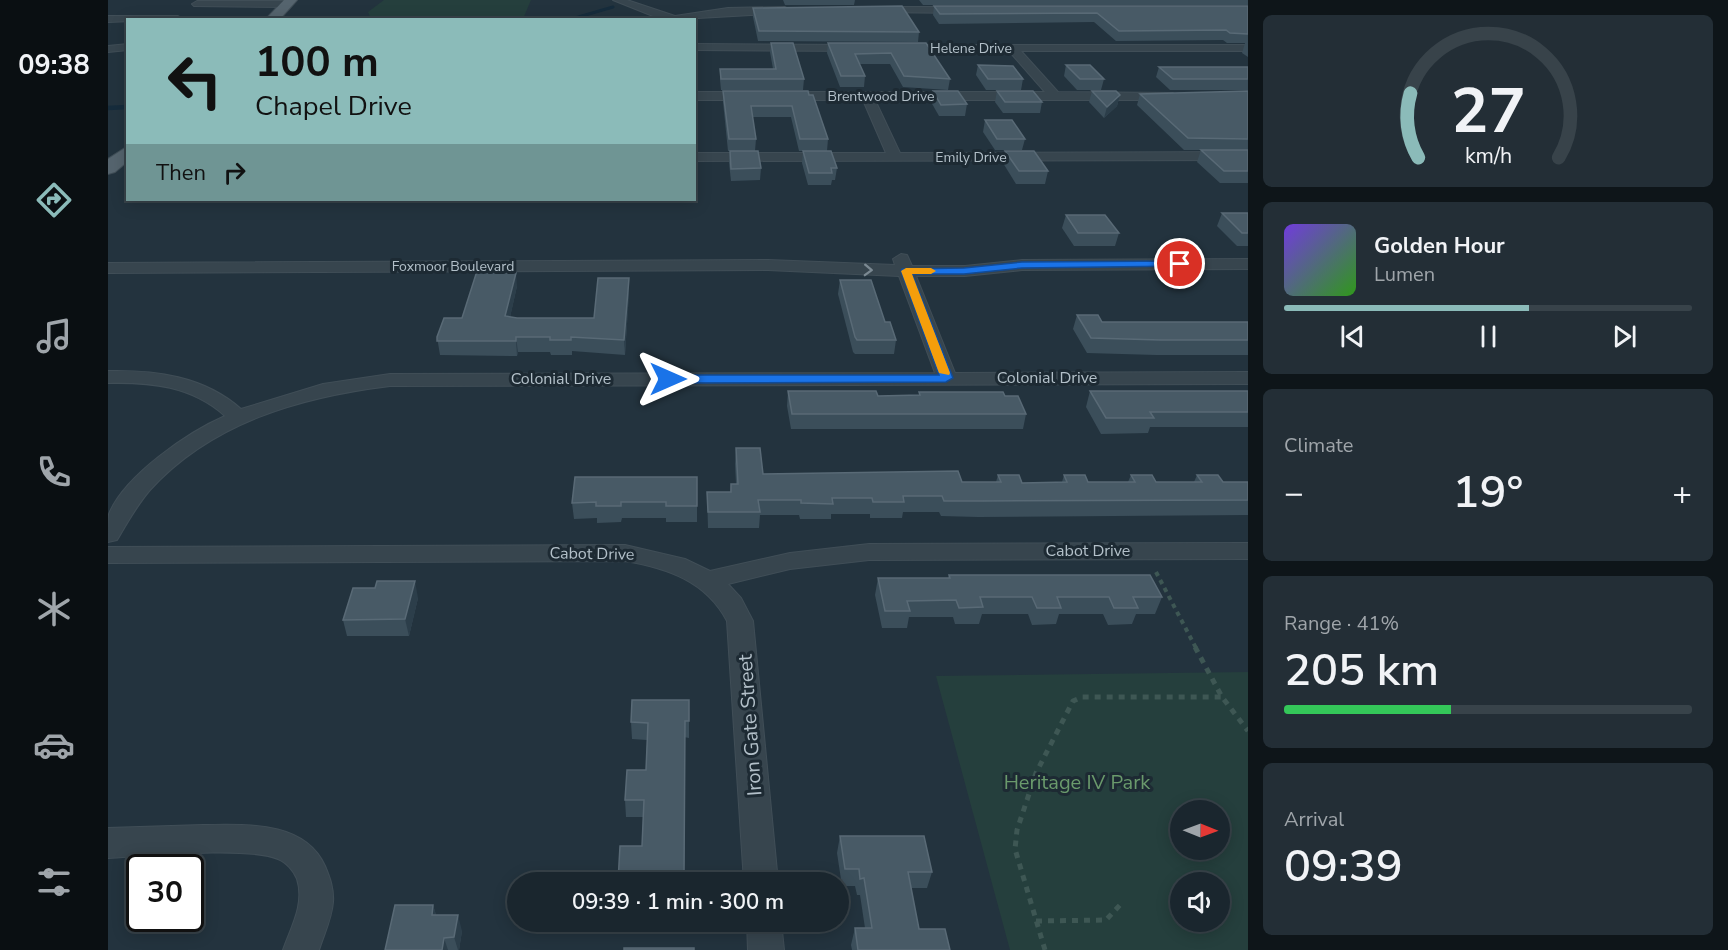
<!DOCTYPE html>
<meta charset="utf-8">
<style>
:root{--surface:#1a262e;--page:#232e36;--text:#f1f3f6;--muted:#9fa5aa;--line:#38434a;--accent:#8bbbb9}
body{margin:0;font-family:"Nunito Sans",sans-serif;background:var(--page);color:var(--text);height:100vh;display:flex;flex-direction:column;font-size:22px;white-space:nowrap}
*{box-sizing:border-box;margin:0}
p{font-size:20px;color:var(--muted)}
.icon{flex:none;width:33px;height:33px;fill:none;stroke:currentColor;stroke-width:2;stroke-linecap:round;stroke-linejoin:round}
.map{position:relative;flex:1;overflow:hidden}
.drawer{display:flex;flex-direction:column;gap:15px;padding:15px;background:#0e1519;width:480px}
.drawer>*{flex:none}
.banner{position:absolute;left:18px;top:18px;width:570px;height:183px;border-radius:0px;box-shadow:0 3px 15px #0003,0 0 0 2px var(--line);background:#8bbbb9;color:#111;overflow:hidden}
.needle{width:39px;rotate:91deg}
.controls{position:absolute;left:1062px;top:800px;display:grid;gap:12px}
.controls a{display:grid;place-items:center;width:60px;height:60px;border-radius:50%;background:var(--surface);box-shadow:0 3px 15px #0003,0 0 0 2px var(--line);font-size:30px}
.speed{position:absolute;left:18px;top:854px;display:flex;gap:12px;font-size:30px;font-weight:700;text-align:center}
.speed>*{display:grid;place-content:center;width:78px;height:78px;border-radius:50%;background:var(--surface);box-shadow:0 3px 15px #0003,0 0 0 2px var(--line);line-height:1}
.speed .limit{border:3px solid #111;border-radius:9px;background:#fff;color:#111}
.pin{position:absolute;display:grid;place-items:center;width:51px;height:51px;color:#fff;margin:-26px;border:3px solid #fff;border-radius:50%;box-shadow:0 2px 6px #0007}
.me{position:absolute;width:66px;margin:-33px;rotate:90deg;stroke-linejoin:round;filter:drop-shadow(0 0 4px #0008)}
.turn{display:flex;align-items:center;gap:21px;height:126px;padding:0 30px;font-size:27px}
.turn .icon{width:78px;height:78px;stroke-width:2.5}
.turn b{display:block;font-size:42px;line-height:51px}
.then{display:flex;align-items:center;height:57px;padding:0 30px;background:#0003;gap:12px;font-size:22px}
.big{font-size:45px;font-weight:600;line-height:1.1}
.drawer .tile{flex:1;display:flex;flex-direction:column;justify-content:center;gap:9px;min-width:0;padding:0 21px;border-radius:9px;background:var(--page)}
.drawer .dial{align-items:center;gap:0}
.dial svg{height:156px;overflow:visible;fill:none;stroke:var(--line);stroke-width:7;stroke-linecap:round;text-anchor:middle}
.dial text{fill:var(--text);stroke:none}
.song{display:flex;align-items:center;gap:18px}
.cover{width:72px;height:72px;border-radius:9px;background:linear-gradient(135deg,hsl(260 70% 55%),hsl(110 70% 35%))}
.played{height:6px;border-radius:3px;background:linear-gradient(90deg,var(--accent) 60%,var(--line) 60%)}
.keys{display:flex;justify-content:space-around;direction:ltr}
.heat{display:flex;justify-content:space-between;align-items:center;font-size:33px;direction:ltr}
.charge{height:9px;border-radius:4px;background:linear-gradient(90deg,#34c759 41%,var(--line) 0)}
.trip{position:absolute;left:399px;top:872px;width:342px;height:60px;border-radius:30px;background:var(--surface);box-shadow:0 3px 15px #0003,0 0 0 2px var(--line);font-weight:600;line-height:60px;text-align:center}
main{display:flex;flex:1;min-height:0}
.menu{display:flex;flex-direction:column;width:108px;justify-content:space-around;align-items:center;background:#0a0f12;color:var(--muted)}
.menu .icon{width:42px;height:42px}
.menu .active{color:var(--accent)}
.menu b{font-size:27px;color:var(--text)}
.map>svg:first-child{display:block}
.green{fill:#253f3d;fill-rule:evenodd}
.lines{fill:none;stroke-linecap:round;stroke-linejoin:round}
.stream-far1{stroke:#162c3c;stroke-width:3}
.stream{stroke:#162c3c;stroke-width:4.5}
.minor-casing{stroke:#404e57;stroke-width:2}
.major-casing{stroke:#404e57;stroke-width:2}
.path-far1{stroke:#3e5754;stroke-width:4;stroke-dasharray:4.5 4.5;stroke-linecap:butt}
.path{stroke:#3e5754;stroke-width:5;stroke-dasharray:6 6;stroke-linecap:butt}
.minor{fill:#37454e;fill-rule:evenodd}
.major{fill:#55646e;fill-rule:evenodd}
.wall{fill:#3b4e5a}
.shaded-wall{fill:#2c3e4a}
.building{fill:#485a66;stroke:#596a76;stroke-width:1.5}
.oneway{stroke:#7b8992}
.route{fill:#1a73e8;stroke:#114b97;stroke-width:1.5}
.slow{fill:#f59e0b}
.labels{text-anchor:middle;dominant-baseline:central;stroke-width:6;stroke-linejoin:round;paint-order:stroke}
.far-street-label{font-size:14px;fill:#b3c0c9;stroke:#1d2a33}
.street-label{font-size:16px;fill:#b3c0c9;stroke:#1d2a33}
.near-street-label{font-size:20px;fill:#b3c0c9;stroke:#1d2a33}
.near-park-label{font-size:20px;fill:#6a9a6c;stroke:#1d2a33}
</style>
<main>
<nav class="menu">
<b>09:38</b>
<svg class="icon active" aria-label="directions" viewBox="0 0 24 24"><path d="M12 3l9 9-9 9-9-9zM9 14v-3h6M13 9l2 2-2 2"/></svg>
<svg class="icon" aria-label="music" viewBox="0 0 24 24"><path d="M9 18V5l10-2v13"/><circle cx="6" cy="18" r="3"/><circle cx="16" cy="16" r="3"/></svg>
<svg class="icon" aria-label="phone" viewBox="0 0 24 24"><path d="M5 4h4l2 5-3 2q2 4 5 5l2-3 5 2v4C11 20 4 13 5 4z"/></svg>
<svg class="icon" aria-label="climate" viewBox="0 0 24 24"><path d="M12 3v18M4 7l16 10M4 17L20 7"/></svg>
<svg class="icon" aria-label="car" viewBox="0 0 24 24"><path d="M5 17H2v-5l4-1 3-4h7l3 4 3 1v5h-3M9 17h6M6 11h13"/><circle cx="7" cy="17" r="2"/><circle cx="17" cy="17" r="2"/></svg>
<svg class="icon" aria-label="filters" viewBox="0 0 24 24"><path d="M4 7h16M4 17h16"/><circle cx="9" cy="7" r="2"/><circle cx="15" cy="17" r="2"/></svg>
</nav>
<div class="map">
<svg width="1140" height="950" viewBox="0 0 1140 950">
<rect width="100%" height="100%" fill="#23333e"/>
<!-- green -->
<g class="green">
<path d="M276 0H423L415 19H263L260 12Z"/>
<path d="M1140 672V950H902L828 676ZM1072 810H1112V849H1072ZM1072 882H1112V921H1072Z"/>
</g>
<g class="lines">
<!-- stream-far1 -->
<path class="stream-far1" d="M460 20 505 7"/>
<!-- stream -->
<path class="stream" d="M0 108 20 107"/>
<!-- minor casing -->
<g class="minor-casing">
<g id="minor">
<path d="M505 0H519L567 16 620 8 677 7 682 10 677 13 555 20Z"/>
<path d="M89 1H179L184 4 179 7 86 6 84 4Z"/>
<path d="M767 7H857L862 10 857 13 764 12 762 10Z"/>
<path d="M0 16H70L75 19 0 22Z"/>
<path d="M20 44V50L0 52V46Z"/>
<path d="M586 44 749 45 754 48 749 51 586 50Z"/>
<path d="M791 45H1140V51H913L950 92 1065 93V99L1061 100H767L792 153 1140 152V160L586 161V153H778L755 100H586V92H937L901 51 787 50 786 48Z"/>
<path d="M793 254 799 255 804 266H857L914 260 1140 259V269L914 270 857 276H808L847 373 1140 372V384L282 386C193 397 104 422 42 490 29 505 19 523 9 540L0 542C0 534 0 522 1 514 16 476 80 432 117 416 84 386 42 382 0 383V371C47 370 96 376 133 409L215 384 282 374 827 373 791 276 660 270 0 273V263L660 260 787 265 785 259Z"/>
<path d="M1140 543V559L761 560 682 569 620 584 633 598 645 621 670 882H636L619 621C598 581 559 568 517 561L0 563V547L517 545 577 559 602 571 682 553 761 544Z"/>
<path d="M95 825C137 825 196 820 217 866 222 878 226 889 225 902 224 918 216 934 211 950H175C183 927 197 904 189 879 186 871 178 862 170 859 140 846 37 856 0 858V828Z"/>
<path d="M639 921H673L676 950H640Z"/>
</g>
</g>
<!-- major casing -->
<g class="major-casing">
<g id="major">
<path d="M176 0H189L171 20H157Z"/>
<path d="M20 146V161L7 172 0 174V159Z"/>
</g>
</g>
<!-- path-far1 -->
<path class="path-far1" d="M1048 572 1088 648"/>
<!-- path -->
<g class="path">
<path d="M1087 647 1114 697 1140 731"/>
<path d="M928 921 998 920 1012 905"/>
<path d="M937 950 907 849 909 830 928 773 965 701 974 697H1114"/>
</g>
<!-- minor -->
<use href="#minor" class="minor"/>
<!-- major -->
<use href="#major" class="major"/>
</g>
<!-- wall -->
<g class="wall">
<path d="M675 0H747L746 5H677Z"/>
<path d="M811 0H1140V5H815Z"/>
<path d="M826 6H1140V57L1134 53 1137 43H1119L1115 40 1008 41 986 22 831 24 825 15Z"/>
<path d="M645 8 811 32 810 42 650 41 645 17Z"/>
<path d="M663 43 696 79 695 90H613L612 80V69H665L662 52Z"/>
<path d="M720 43H818L842 79 840 90 795 87 782 64H751L757 76 756 87H732L719 53Z"/>
<path d="M870 65 915 79 913 90H878L868 75Z"/>
<path d="M958 65 996 79 993 90H969L956 76Z"/>
<path d="M1051 67H1140V90H1062L1048 77Z"/>
<path d="M615 91H700L720 139 719 151H691L683 117H644L648 139 647 151H620L615 102Z"/>
<path d="M825 91 859 104 857 116H831L823 102Z"/>
<path d="M889 91 934 102 932 113H895L887 102Z"/>
<path d="M984 91 1012 95 1009 106 996 118 981 102Z"/>
<path d="M1140 91V183H1112L1089 162 1093 150H1129H1076L1029 105 1032 94Z"/>
<path d="M877 120 917 139 914 150H887L875 132Z"/>
<path d="M622 151 653 168 652 180 623 181 621 163Z"/>
<path d="M695 151 729 168 727 180H724L723 185H700L694 163Z"/>
<path d="M897 151 940 171 937 184H908L895 163Z"/>
<path d="M1114 213H1140V246H1129L1109 226Z"/>
<path d="M958 215 1011 233 1007 246H966L954 228Z"/>
<path d="M732 280 777 322 788 340 786 354H747L745 352 730 294Z"/>
<path d="M409 286 402 317 409 318H486L521 292 517 355 464 351V355H443L442 352H410L409 356 332 355 329 337 354 318Z"/>
<path d="M969 315 994 322H1140V355H1048L979 353 965 329Z"/>
<path d="M680 391 770 396 811 395V392L897 396 918 414 915 429H683L679 406Z"/>
<path d="M982 391H1140V427H1042L1040 433 993 434 978 407Z"/>
<path d="M628 448 655 474 854 482H888L890 475 914 483 954 482 956 475 980 482H1020L1023 475 1048 482H1086L1089 475 1115 482H1140V515L870 517 833 516 831 512H795L794 518H762V514H723V519H692L691 515H652L651 528H600L599 492H622L623 484H628L627 464Z"/>
<path d="M467 477 589 506V522H558V518H514L513 522 489 523V518L466 519 464 503Z"/>
<path d="M841 575 1054 597 1047 614H1028L1024 624 1000 625 995 614H951L948 624 924 625 920 614H874L871 624H847L845 617H801L799 628H774L767 595 770 578H840Z"/>
<path d="M267 588 310 598 301 636H239L235 620Z"/>
<path d="M581 700V738L576 737V882H510L534 846 535 817H518L517 800 538 770 539 740 524 739 523 722Z"/>
<path d="M732 836 824 872 819 888H803L811 929 842 950H744L743 945 747 928H757L752 895H749L747 886H734L729 853Z"/>
<path d="M325 905 328 915 354 931 351 950H277Z"/>
<path d="M509 921H567V931L510 930Z"/>
</g>
<!-- shaded-wall -->
<g class="shaded-wall">
<path d="M1012 95 1009 106 996 118 999 107Z"/>
<path d="M408 273 409 286 399 331 397 316Z"/>
<path d="M521 278V292L517 355 516 340Z"/>
<path d="M408 337 410 352 409 356 408 341Z"/>
<path d="M307 581 310 598 301 636 297 619Z"/>
<path d="M325 905 330 921 324 915Z"/>
<path d="M350 915 354 931 351 950H350L346 937Z"/>
<path d="M336 938 340 950H334Z"/>
</g>
<!-- building -->
<g class="building">
<path d="M794 6 811 32 651 31 645 8Z"/>
<path d="M826 6H1140V34L1122 33 1118 30 1011 31 989 13 832 14Z"/>
<path d="M663 43H685L696 79H613L612 69H668Z"/>
<path d="M720 43H818L842 79 796 76 783 53 747 54 757 76H733Z"/>
<path d="M870 65 905 66 915 79H880Z"/>
<path d="M958 65H982L996 79H972Z"/>
<path d="M1051 67H1140V79H1065Z"/>
<path d="M615 91H700L701 95H705L720 139H692L684 106H643L648 139H621Z"/>
<path d="M825 91H850L859 104 833 105Z"/>
<path d="M889 91H925L934 102H897Z"/>
<path d="M984 91H1008L1012 95 999 107Z"/>
<path d="M1140 91V139L1080 138 1032 94Z"/>
<path d="M877 120H904L917 139H889Z"/>
<path d="M1093 150H1140V171H1116Z"/>
<path d="M622 151H650L653 168 623 169Z"/>
<path d="M695 151H723L729 168H723L724 173H701Z"/>
<path d="M897 151H926L940 171H911Z"/>
<path d="M1114 213H1140V233H1134Z"/>
<path d="M958 215H997L1011 233H970Z"/>
<path d="M369 271 408 273 397 316 409 318H486L490 278H521L516 340 463 337V340H442V337H408V341H329V337L336 318H354Z"/>
<path d="M732 280H763L777 322H782L788 340H749L747 337Z"/>
<path d="M969 315H990L994 322H1140V340H1053L983 338Z"/>
<path d="M680 391H768L770 396 812 395 811 392H895L897 396H910L918 414H684Z"/>
<path d="M982 391H1140V412H1042L1046 418H998Z"/>
<path d="M628 448H652L655 474 850 471 854 482H893L890 475H911L914 483 959 482 956 475H977L980 482H1027L1023 475H1044L1048 482H1094L1089 475H1110L1115 482H1140V500L874 501H836L834 496H795L796 502H765L764 498H724L725 504 693 503V500H650L652 512H600L599 492H623V484H630Z"/>
<path d="M467 477H589V506H558V502H513V506H488V502L464 503Z"/>
<path d="M841 575H1042L1054 597H1025L1030 608H1006L1001 597H949L953 608H929L924 597H872L875 607 851 608 848 600 799 601 802 611H777L770 578H842Z"/>
<path d="M269 581H307L297 619 235 620 245 588H267Z"/>
<path d="M524 700H581V721H577L576 877H567V882H510L512 846H534L536 800H517L519 770H538L540 723 523 722Z"/>
<path d="M732 836H816L824 872H800L811 929H837L842 950H750L747 928H764L756 878 752 879 751 869H737Z"/>
<path d="M287 905H325L324 915H350L346 937 336 938 334 950H277Z"/>
<rect x="516" y="948" width="70" height="2"/>
</g>
<!-- one-way arrows -->
<defs><path id="oneway-chevron" d="M-2-3.5L2.5 0L-2 3.5" fill="none" stroke-width="1.6" stroke-linecap="round" stroke-linejoin="round" transform="scale(1.5)"/></defs>
<use class="oneway" href="#oneway-chevron" transform="translate(760 270) rotate(2)"/>
<!-- route -->
<path class="route" d="M1072 261 1076 262V266L914 268 856 274H804L845 378 838 382 560 383 554 379 560 375H831L793 271 794 269 856 268 914 262Z"/>
<!-- slow -->
<path class="slow" d="M798 268H823L828 271 823 274H804L842 373 841 375 831 373 793 271Z"/>
<g class="labels">
<!-- far-street labels -->
<g class="far-street-label">
<text x="863" y="48">Helene Drive</text>
<text x="773" y="96">Brentwood Drive</text>
<text x="863" y="157">Emily Drive</text>
<text x="345" y="266">Foxmoor Boulevard</text>
</g>
<!-- street labels -->
<g class="street-label">
<text x="939" y="378">Colonial Drive</text>
<text x="453" y="379">Colonial Drive</text>
<text x="980" y="551">Cabot Drive</text>
<text transform="translate(484 554) rotate(1)">Cabot Drive</text>
</g>
<!-- near-street labels -->
<g class="near-street-label">
<text transform="translate(642 725) rotate(-94)">Iron Gate Street</text>
</g>
<!-- near-park labels -->
<g class="near-park-label">
<text x="969" y="782">Heritage IV Park</text>
</g>
</g>
</svg>
<div class="controls">
<a><svg class="needle" viewBox="-14 -14 28 28"><path d="M0-13l5 13h-10z" fill="#e53935"/><path d="M0 13l5-13h-10z" fill="#9fa5aa"/></svg></a>
<a><svg class="icon" aria-label="sound" viewBox="0 0 24 24"><path d="M4 9h4l5-4v14l-5-4H4zM17 9q2 3 0 6"/></svg></a>
</div>
<div class="speed"><div class="limit">30</div></div>
<div class="pin" style="left:1072px;top:264px;background:#d93025"><svg class="icon" aria-label="arrive" viewBox="0 0 24 24"><path d="M6 21V4h12l-3 4 3 4H6"/></svg></div>
<svg class="me" style="left:560px;top:379px" viewBox="-20 -20 40 40"><path d="M0-17L14 15 0 8-14 15z" fill="#1a73e8" stroke="#fff" stroke-width="4"/></svg>
<div class="trip">09:39 · 1 min · 300 m</div>
<div class="banner">
<div class="turn"><svg class="icon" aria-label="left" viewBox="0 0 24 24"><path d="M17 20v-9H6M10 6l-5 5 5 5"/></svg><div><b>100 m</b>Chapel Drive</div></div>
<div class="then">Then<svg class="icon" aria-label="right" viewBox="0 0 24 24"><path d="M7 20v-9h11M14 6l5 5-5 5"/></svg></div>
</div>
</div>
<section class="drawer">
<div class="tile dial"><svg viewBox="0 0 100 80">
<path d="M14 69A42 42 0 1 1 86 69"/>
<path d="M14 69A42 42 0 0 1 10 36" stroke="#8bbbb9"/>
<text x="50" y="56" font-size="32" font-weight="700">27</text>
<text x="50" y="72" font-size="11">km/h</text>
</svg></div>
<div class="tile">
<div class="song"><i class="cover"></i><div><b>Golden Hour</b><p>Lumen</p></div></div>
<div class="played"></div>
<div class="keys"><svg class="icon" aria-label="previous" viewBox="0 0 24 24"><path d="M18 5L8 12l10 7zM5 5v14"/></svg><svg class="icon" aria-label="pause" viewBox="0 0 24 24"><path d="M8 5v14M16 5v14"/></svg><svg class="icon" aria-label="next" viewBox="0 0 24 24"><path d="M6 5l10 7-10 7zM19 5v14"/></svg></div>
</div>
<div class="tile"><p>Climate</p>
<div class="heat"><a>−</a><b class="big">19°</b><a>+</a></div>
</div>
<div class="tile"><p>Range · 41%</p><b class="big">205 km</b><div class="charge"></div></div>
<div class="tile"><p>Arrival</p><b class="big">09:39</b></div>
</section>
</main>
